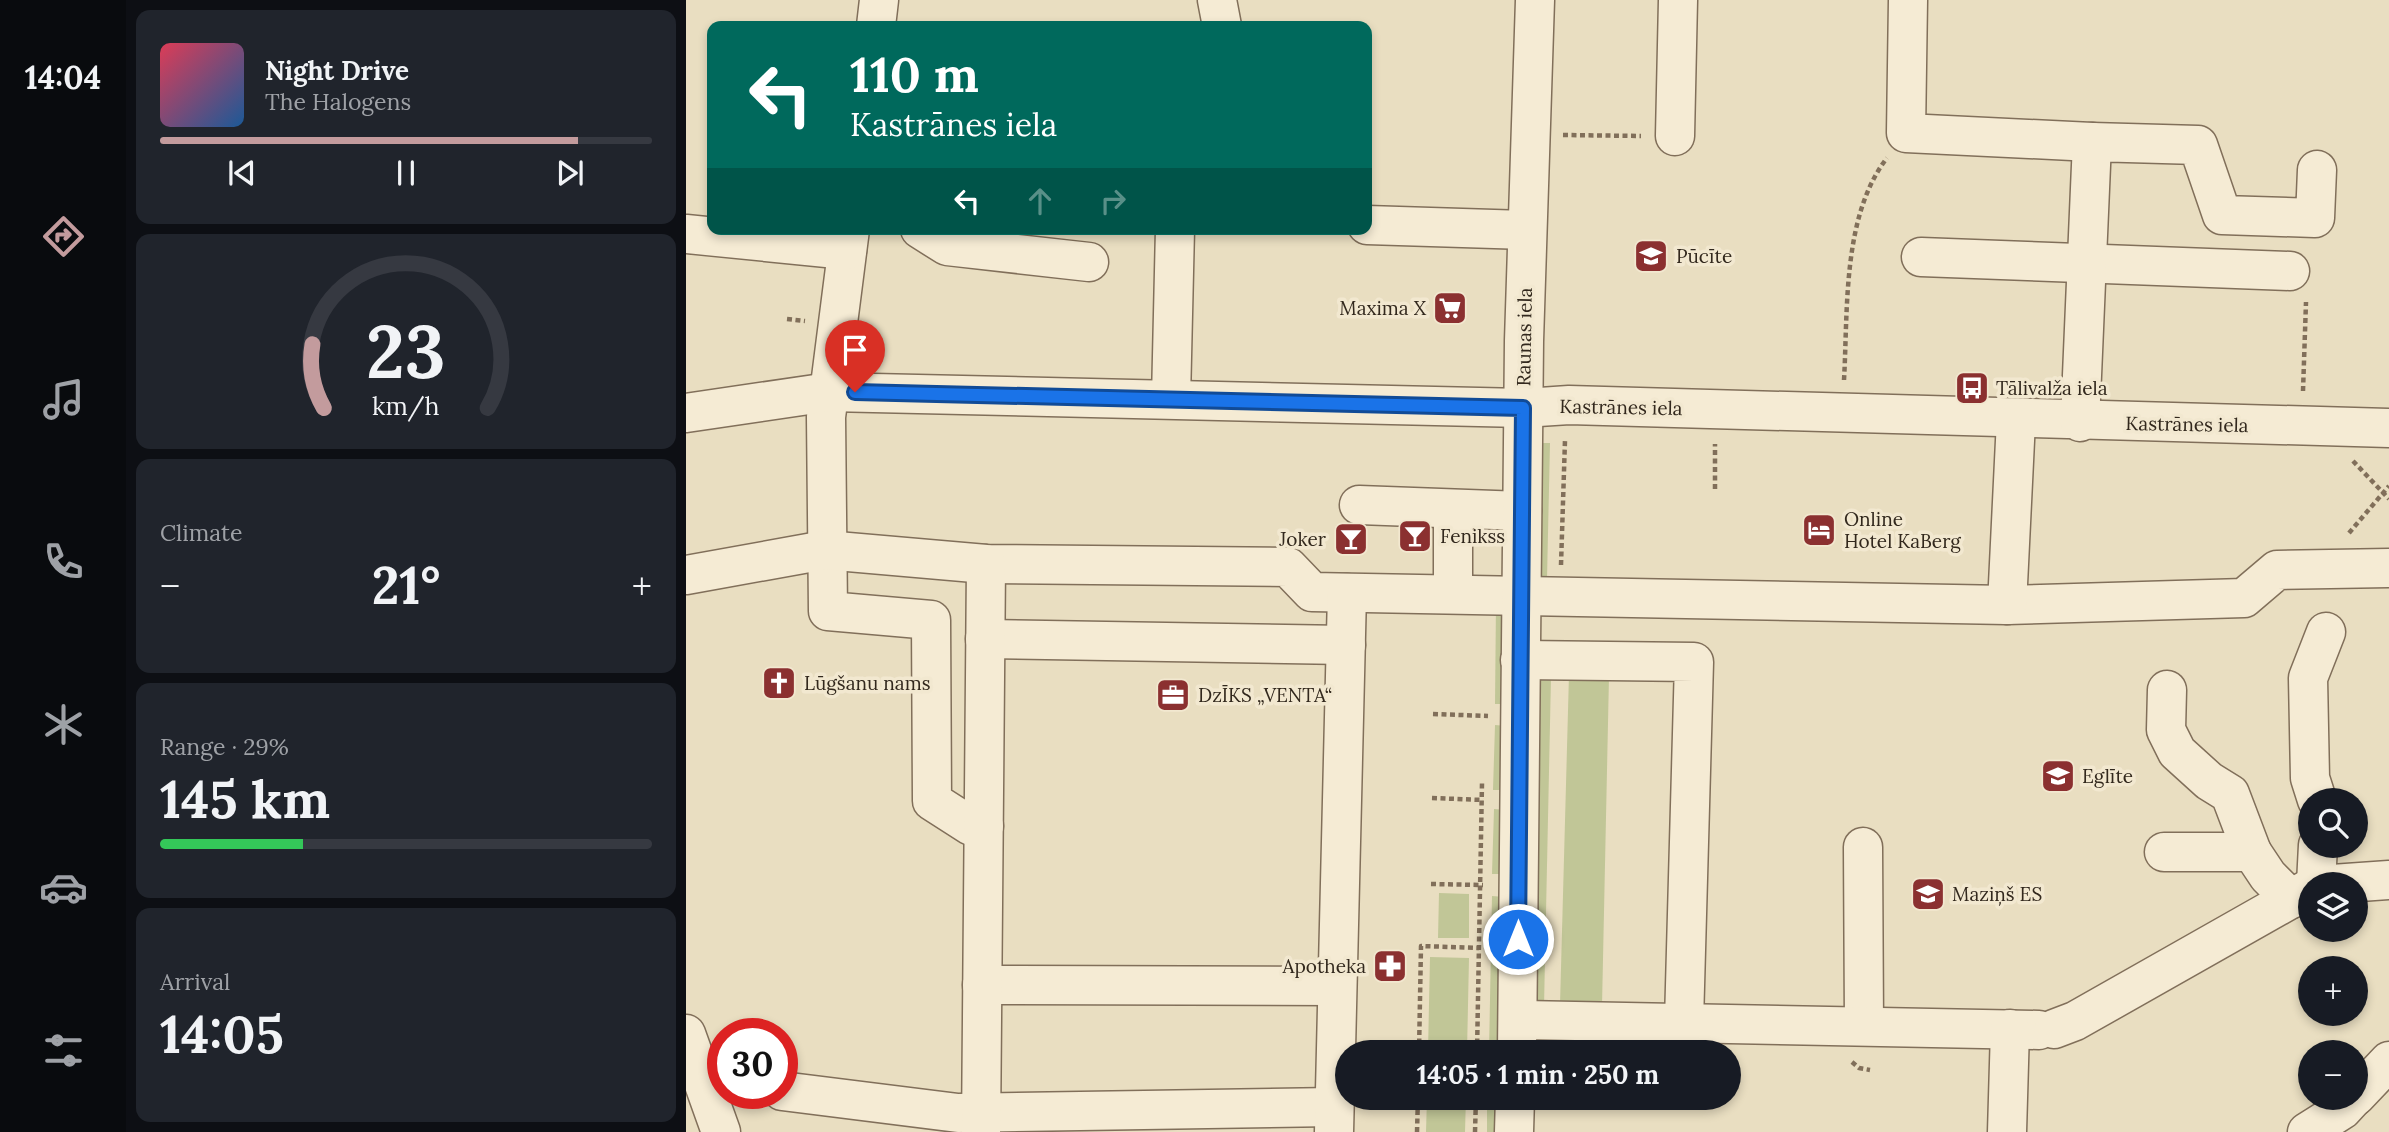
<!DOCTYPE html>
<meta charset="utf-8">
<style>
:root{--surface:#171b24;--page:#20242c;--text:#f1f3f6;--muted:#9ea1a6;--line:#363941;--accent:#c39b9d}
body{margin:0;font-family:Lora,serif;background:var(--page);color:var(--text);height:100vh;display:flex;flex-direction:column;font-size:26px;white-space:nowrap}
*{box-sizing:border-box;margin:0}
p{font-size:23px;color:var(--muted)}
.icon{flex:none;width:38px;height:38px;fill:none;stroke:currentColor;stroke-width:2;stroke-linecap:round;stroke-linejoin:round}
.map{position:relative;flex:1;overflow:hidden}
.panel{display:flex;flex-direction:column;gap:10px;padding:10px;background:#0d0f14;width:560px}
.panel>*{flex:none}
.hud{position:absolute;left:21px;top:21px;width:665px;height:214px;border-radius:14px;box-shadow:0 4px 10px #0003;background:#00695c;color:#fff;overflow:hidden}
.controls{position:absolute;left:1612px;top:788px;display:grid;gap:14px}
.controls a{display:grid;place-items:center;width:70px;height:70px;border-radius:50%;background:var(--surface);box-shadow:0 4px 10px #0003;font-size:35px}
.speed{position:absolute;left:21px;top:1018px;display:flex;gap:14px;font-size:35px;font-weight:700;text-align:center}
.speed>*{display:grid;place-content:center;width:91px;height:91px;border-radius:50%;background:var(--surface);box-shadow:0 4px 10px #0003;line-height:1}
.speed .limit{border:10px solid #d22;background:#fff;color:#111}
.pin{position:absolute;display:grid;place-items:center;width:60px;height:60px;color:#fff;margin:-72px -30px;border-radius:50% 50% 50% 0;rotate:-45deg;box-shadow:0 0 7px #0007}
.pin .icon{rotate:45deg}
.me{position:absolute;width:77px;margin:-38px;rotate:0deg;stroke-linejoin:round;filter:drop-shadow(0 0 5px #0008)}
.turn{display:flex;align-items:center;gap:24px;height:147px;padding:0 28px;font-size:32px}
.turn .icon{width:91px;height:91px;stroke-width:2.5}
.turn b{display:block;font-size:49px;line-height:60px}
.lanes{display:flex;align-items:center;height:66px;padding:0 28px;background:#0003;justify-content:center;gap:35px;direction:ltr}
.lanes .off{opacity:.35}
.big{font-size:52px;font-weight:700;line-height:1.1}
.panel .widget{flex:1;display:flex;flex-direction:column;justify-content:center;gap:10px;min-width:0;padding:0 24px;border-radius:14px;background:var(--page)}
.panel .dial{align-items:center;gap:0}
.dial svg{height:182px;overflow:visible;fill:none;stroke:var(--line);stroke-width:7;stroke-linecap:round;text-anchor:middle}
.dial text{fill:var(--text);stroke:none}
.song{display:flex;align-items:center;gap:21px}
.cover{width:84px;height:84px;border-radius:10px;background:linear-gradient(135deg,hsl(350 70% 55%),hsl(210 70% 35%))}
.played{height:7px;border-radius:4px;background:linear-gradient(90deg,var(--accent) 85%,var(--line) 85%)}
.keys{display:flex;justify-content:space-around;direction:ltr}
.heat{display:flex;justify-content:space-between;align-items:center;font-size:38px;direction:ltr}
.charge{height:10px;border-radius:5px;background:linear-gradient(90deg,#34c759 29%,var(--line) 0)}
.trip{position:absolute;left:649px;top:1040px;width:406px;height:70px;border-radius:35px;background:var(--surface);box-shadow:0 4px 10px #0003;font-weight:700;line-height:70px;text-align:center}
main{display:flex;flex:1;min-height:0}
.menu{display:flex;flex-direction:column;width:126px;justify-content:space-around;align-items:center;background:#090b0e;color:var(--muted)}
.menu .icon{width:49px;height:49px}
.menu .active{color:var(--accent)}
.menu b{font-size:32px;color:var(--text)}
.map>svg:first-child{display:block}
.green{fill:#c1c697}
.lines{fill:none;stroke-linecap:round;stroke-linejoin:round}
.minor-casing{stroke:#816f5a;stroke-width:41}
.path{stroke:#816f5a;stroke-width:4.5;stroke-dasharray:5 3.5;stroke-linecap:butt}
.minor{stroke:#f5ebd4;stroke-width:38}
.route-casing{stroke:#114b97;stroke-width:18}
.route{stroke:#1a73e8;stroke-width:12}
.labels{text-anchor:middle;dominant-baseline:central;stroke-width:7;stroke-linejoin:round;paint-order:stroke}
.poi-label{font-size:19px;fill:#32281d;stroke:#f2e8d0;text-anchor:start}
.street-label{font-size:19px;fill:#32281d;stroke:#f2e8d0}
</style>
<main>
<nav class="menu">
<b>14:04</b>
<svg class="icon active" aria-label="directions" viewBox="0 0 24 24"><path d="M12 3l9 9-9 9-9-9zM9 14v-3h6M13 9l2 2-2 2"/></svg>
<svg class="icon" aria-label="music" viewBox="0 0 24 24"><path d="M9 18V5l10-2v13"/><circle cx="6" cy="18" r="3"/><circle cx="16" cy="16" r="3"/></svg>
<svg class="icon" aria-label="phone" viewBox="0 0 24 24"><path d="M5 4h4l2 5-3 2q2 4 5 5l2-3 5 2v4C11 20 4 13 5 4z"/></svg>
<svg class="icon" aria-label="climate" viewBox="0 0 24 24"><path d="M12 3v18M4 7l16 10M4 17L20 7"/></svg>
<svg class="icon" aria-label="car" viewBox="0 0 24 24"><path d="M5 17H2v-5l4-1 3-4h7l3 4 3 1v5h-3M9 17h6M6 11h13"/><circle cx="7" cy="17" r="2"/><circle cx="17" cy="17" r="2"/></svg>
<svg class="icon" aria-label="filters" viewBox="0 0 24 24"><path d="M4 7h16M4 17h16"/><circle cx="9" cy="7" r="2"/><circle cx="15" cy="17" r="2"/></svg>
</nav>
<section class="panel">
<div class="widget">
<div class="song"><i class="cover"></i><div><b>Night Drive</b><p>The Halogens</p></div></div>
<div class="played"></div>
<div class="keys"><svg class="icon" aria-label="previous" viewBox="0 0 24 24"><path d="M18 5L8 12l10 7zM5 5v14"/></svg><svg class="icon" aria-label="pause" viewBox="0 0 24 24"><path d="M8 5v14M16 5v14"/></svg><svg class="icon" aria-label="next" viewBox="0 0 24 24"><path d="M6 5l10 7-10 7zM19 5v14"/></svg></div>
</div>
<div class="widget dial"><svg viewBox="0 0 100 80">
<path d="M14 69A42 42 0 1 1 86 69"/>
<path d="M14 69A42 42 0 0 1 9 41" stroke="#c39b9d"/>
<text x="50" y="56" font-size="32" font-weight="700">23</text>
<text x="50" y="72" font-size="11">km/h</text>
</svg></div>
<div class="widget"><p>Climate</p>
<div class="heat"><a>−</a><b class="big">21°</b><a>+</a></div>
</div>
<div class="widget"><p>Range · 29%</p><b class="big">145 km</b><div class="charge"></div></div>
<div class="widget"><p>Arrival</p><b class="big">14:05</b></div>
</section>
<div class="map">
<svg width="1703" height="1132" viewBox="0 0 1703 1132">
<rect width="100%" height="100%" fill="#e9dec1"/>
<!-- green -->
<g class="green">
<path d="M852 443H864L861 579 849 578Z"/>
<path d="M810 603H822L821 704H809Z"/>
<path d="M883 674 923 676 916 1006 874 1005Z"/>
<path d="M854 677H865L858 1007 846 1006Z"/>
<path d="M809 725 821 726 819 790H807Z"/>
<path d="M808 809 820 810 818 874H806Z"/>
<path d="M753 893 783 894V938H752Z"/>
<path d="M806 896 819 897 816 1052H803Z"/>
<path d="M744 957 783 958 781 1052H742Z"/>
<path d="M741 1097H780L779 1132H740Z"/>
<path d="M801 1097H815L814 1132H801Z"/>
</g>
<g class="lines">
<!-- minor casing -->
<g class="minor-casing">
<g id="minor">
<path d="M531 0 536 26"/>
<path d="M1222 0 1220 133 1406 142"/>
<path d="M190 26 193 0"/>
<path d="M989 136 992 0"/>
<path d="M681 225 841 230"/>
<path d="M164 229 140 417 142 611 245 620 246 801 285 826H298"/>
<path d="M234 229 261 246 403 262"/>
<path d="M0 234 161 250"/>
<path d="M1235 257 1604 271"/>
<path d="M485 399 489 229"/>
<path d="M0 413 143 392 837 408 883 405 1703 428"/>
<path d="M1394 422 1406 142 1512 145 1536 215 1629 218 1631 170"/>
<path d="M673 505 836 511"/>
<path d="M0 575 139 550 300 564 602 567 626 592 1321 605 1558 598 1591 570 1703 568"/>
<path d="M767 593V509"/>
<path d="M1321 605 1330 420"/>
<path d="M299 639 660 645"/>
<path d="M834 660 1008 662 998 1022"/>
<path d="M1481 690 1480 730 1491 752 1523 781 1544 794 1566 852"/>
<path d="M1631 800 1624 778 1622 678 1640 632"/>
<path d="M1177 847 1178 1026"/>
<path d="M1478 852H1566L1582 876 1605 899"/>
<path d="M1630 884 1632 845"/>
<path d="M1646 884 1703 880"/>
<path d="M296 985 650 986"/>
<path d="M832 1020 1353 1030"/>
<path d="M1368 1029 1389 1021 1624 888"/>
<path d="M0 1034 35 1132"/>
<path d="M831 1052 838 341 849 0"/>
<path d="M96 1091 272 1113 648 1107"/>
<path d="M1670 1096 1703 1061"/>
<path d="M295 1132 300 564"/>
<path d="M648 1132 661 593"/>
<path d="M828 1132 829 1097"/>
<path d="M1321 1132 1324 1029"/>
<path d="M1621 1132 1656 1110 1668 1097"/>
</g>
</g>
<!-- path -->
<g class="path">
<path d="M877 135 955 136"/>
<path d="M101 319 119 321"/>
<path d="M1158 380C1162 310 1156 216 1201 158"/>
<path d="M1617 391 1620 302"/>
<path d="M1667 461 1703 499"/>
<path d="M1029 489V444"/>
<path d="M1663 533 1703 486"/>
<path d="M875 565 879 440"/>
<path d="M747 714 802 716"/>
<path d="M746 798 797 800"/>
<path d="M745 884 797 885"/>
<path d="M733 1052 735 946 793 948"/>
<path d="M791 1052 796 783"/>
<path d="M1166 1062 1173 1068 1184 1070"/>
<path d="M731 1132 732 1097"/>
<path d="M789 1132 790 1097"/>
</g>
<!-- minor -->
<use href="#minor" class="minor"/>
</g>
<g class="lines">
<!-- route casing -->
<g class="route-casing">
<path id="route" d="M169 392 837 408 832 939"/>
</g>
<!-- route -->
<use href="#route" class="route"/>
</g>
<!-- icons -->
<defs>
<g id="school-square" transform="scale(1.75)"><rect x="-9" y="-9" width="18" height="18" rx="4" fill="#8b3030" stroke="#f2e8d0"/><path d="M0-5L7-2L0 1L-7-2ZM-4 1L0 2.5L4 1V4Q0 6-4 4Z" fill="#fff"/></g>
<g id="supermarket-square" transform="scale(1.75)"><rect x="-9" y="-9" width="18" height="18" rx="4" fill="#8b3030" stroke="#f2e8d0"/><path d="M-6-5.5h2.5l.6 2H6L4.5 2H-2.5L-4.4-4H-6ZM-1.5 3.2a1.3 1.3 0 1 0 .1 0ZM3 3.2a1.3 1.3 0 1 0 .1 0Z" fill="#fff"/></g>
<g id="bus-square" transform="scale(1.75)"><rect x="-9" y="-9" width="18" height="18" rx="4" fill="#8b3030" stroke="#f2e8d0"/><path d="M-5-6H5V4H4V6H2V4H-2V6H-4V4H-5ZM-3.5-4V0h7V-4ZM-3.5 1.2v1.5H-2V1.2ZM2 1.2v1.5H3.5V1.2Z" fill="#fff"/></g>
<g id="hotel-square" transform="scale(1.75)"><rect x="-9" y="-9" width="18" height="18" rx="4" fill="#8b3030" stroke="#f2e8d0"/><path d="M-6-4.5h1.5V1H6V5H4.5V3h-9V5H-6ZM-4 0a1.8 1.8 0 1 1 3.6 0ZM.5 0V-2.5h3Q6-2.5 6 0Z" fill="#fff"/></g>
<g id="bar-square" transform="scale(1.75)"><rect x="-9" y="-9" width="18" height="18" rx="4" fill="#8b3030" stroke="#f2e8d0"/><path d="M-6-5H6L.8 .8V4.5H3.5V6h-7V4.5H-.8V.8Z" fill="#fff"/></g>
<g id="church-square" transform="scale(1.75)"><rect x="-9" y="-9" width="18" height="18" rx="4" fill="#8b3030" stroke="#f2e8d0"/><path d="M-1.2-6h2.4v3.5h3.3v2.4h-3.3V6h-2.4V-.1h-3.3v-2.4h3.3Z" fill="#fff"/></g>
<g id="office-square" transform="scale(1.75)"><rect x="-9" y="-9" width="18" height="18" rx="4" fill="#8b3030" stroke="#f2e8d0"/><path d="M-6-3h4V-5.5h4V-3h4V5H-6ZM-1-4.5V-3h2v-1.5ZM-6 0V1H6V0Z" fill="#fff"/></g>
<g id="pharmacy-square" transform="scale(1.75)"><rect x="-9" y="-9" width="18" height="18" rx="4" fill="#8b3030" stroke="#f2e8d0"/><path d="M-2-6h4v4h4v4h-4v4h-4v-4h-4v-4h4Z" fill="#fff"/></g>
</defs>
<g fill-rule="evenodd">
<use href="#school-square" x="965" y="256"/>
<use href="#supermarket-square" x="764" y="308"/>
<use href="#bus-square" x="1286" y="388"/>
<use href="#hotel-square" x="1133" y="530"/>
<use href="#bar-square" x="729" y="536"/>
<use href="#bar-square" x="665" y="539"/>
<use href="#church-square" x="93" y="683"/>
<use href="#office-square" x="487" y="695"/>
<use href="#school-square" x="1372" y="776"/>
<use href="#school-square" x="1242" y="894"/>
<use href="#pharmacy-square" x="704" y="966"/>
</g>
<g class="labels">
<!-- poi labels -->
<g class="poi-label">
<text x="990" y="256">Pūcīte</text>
<text x="740" y="308" text-anchor="end">Maxima X</text>
<text x="1310" y="388">Tālivalža iela</text>
<text x="1158" y="519">Online<tspan x="1158" dy="22">Hotel KaBerg</tspan></text>
<text x="754" y="536">Fenikss</text>
<text x="640" y="539" text-anchor="end">Joker</text>
<text x="118" y="683">Lūgšanu nams</text>
<text x="512" y="695">DzĪKS „VENTA“</text>
<text x="1396" y="776">Eglīte</text>
<text x="1266" y="894">Maziņš ES</text>
<text x="680" y="966" text-anchor="end">Apotheka</text>
</g>
<!-- street labels -->
<g class="street-label">
<text transform="translate(838 337) rotate(-89)">Raunas iela</text>
<text transform="translate(935 407) rotate(1)">Kastrānes iela</text>
<text transform="translate(1501 424) rotate(1)">Kastrānes iela</text>
</g>
</g>
</svg>
<div class="controls">
<a><svg class="icon" aria-label="search" viewBox="0 0 24 24"><circle cx="10" cy="10" r="6"/><path d="M15 15l6 6"/></svg></a>
<a><svg class="icon" aria-label="layers" viewBox="0 0 24 24"><path d="M12 4l9 5-9 5-9-5zM3 14l9 5 9-5"/></svg></a>
<a>+</a>
<a>−</a>
</div>
<div class="speed"><div class="limit">30</div></div>
<div class="pin" style="left:169px;top:392px;background:#d93025"><svg class="icon" aria-label="arrive" viewBox="0 0 24 24"><path d="M6 21V4h12l-3 4 3 4H6"/></svg></div>
<svg class="me" style="left:832px;top:939px" viewBox="-20 -20 40 40"><circle r="17" fill="#1a73e8" stroke="#fff" stroke-width="3"/><path d="M0-11L8 9 0 5-8 9z" fill="#fff"/></svg>
<div class="trip">14:05 · 1 min · 250 m</div>
<div class="hud">
<div class="turn"><svg class="icon" aria-label="left" viewBox="0 0 24 24"><path d="M17 20v-9H6M10 6l-5 5 5 5"/></svg><div><b>110 m</b>Kastrānes iela</div></div>
<div class="lanes"><svg class="icon" aria-label="left" viewBox="0 0 24 24"><path d="M17 20v-9H6M10 6l-5 5 5 5"/></svg><svg class="icon off" aria-label="ahead" viewBox="0 0 24 24"><path d="M12 20V5M6 11l6-6 6 6"/></svg><svg class="icon off" aria-label="right" viewBox="0 0 24 24"><path d="M7 20v-9h11M14 6l5 5-5 5"/></svg></div>
</div>
</div>
</main>
